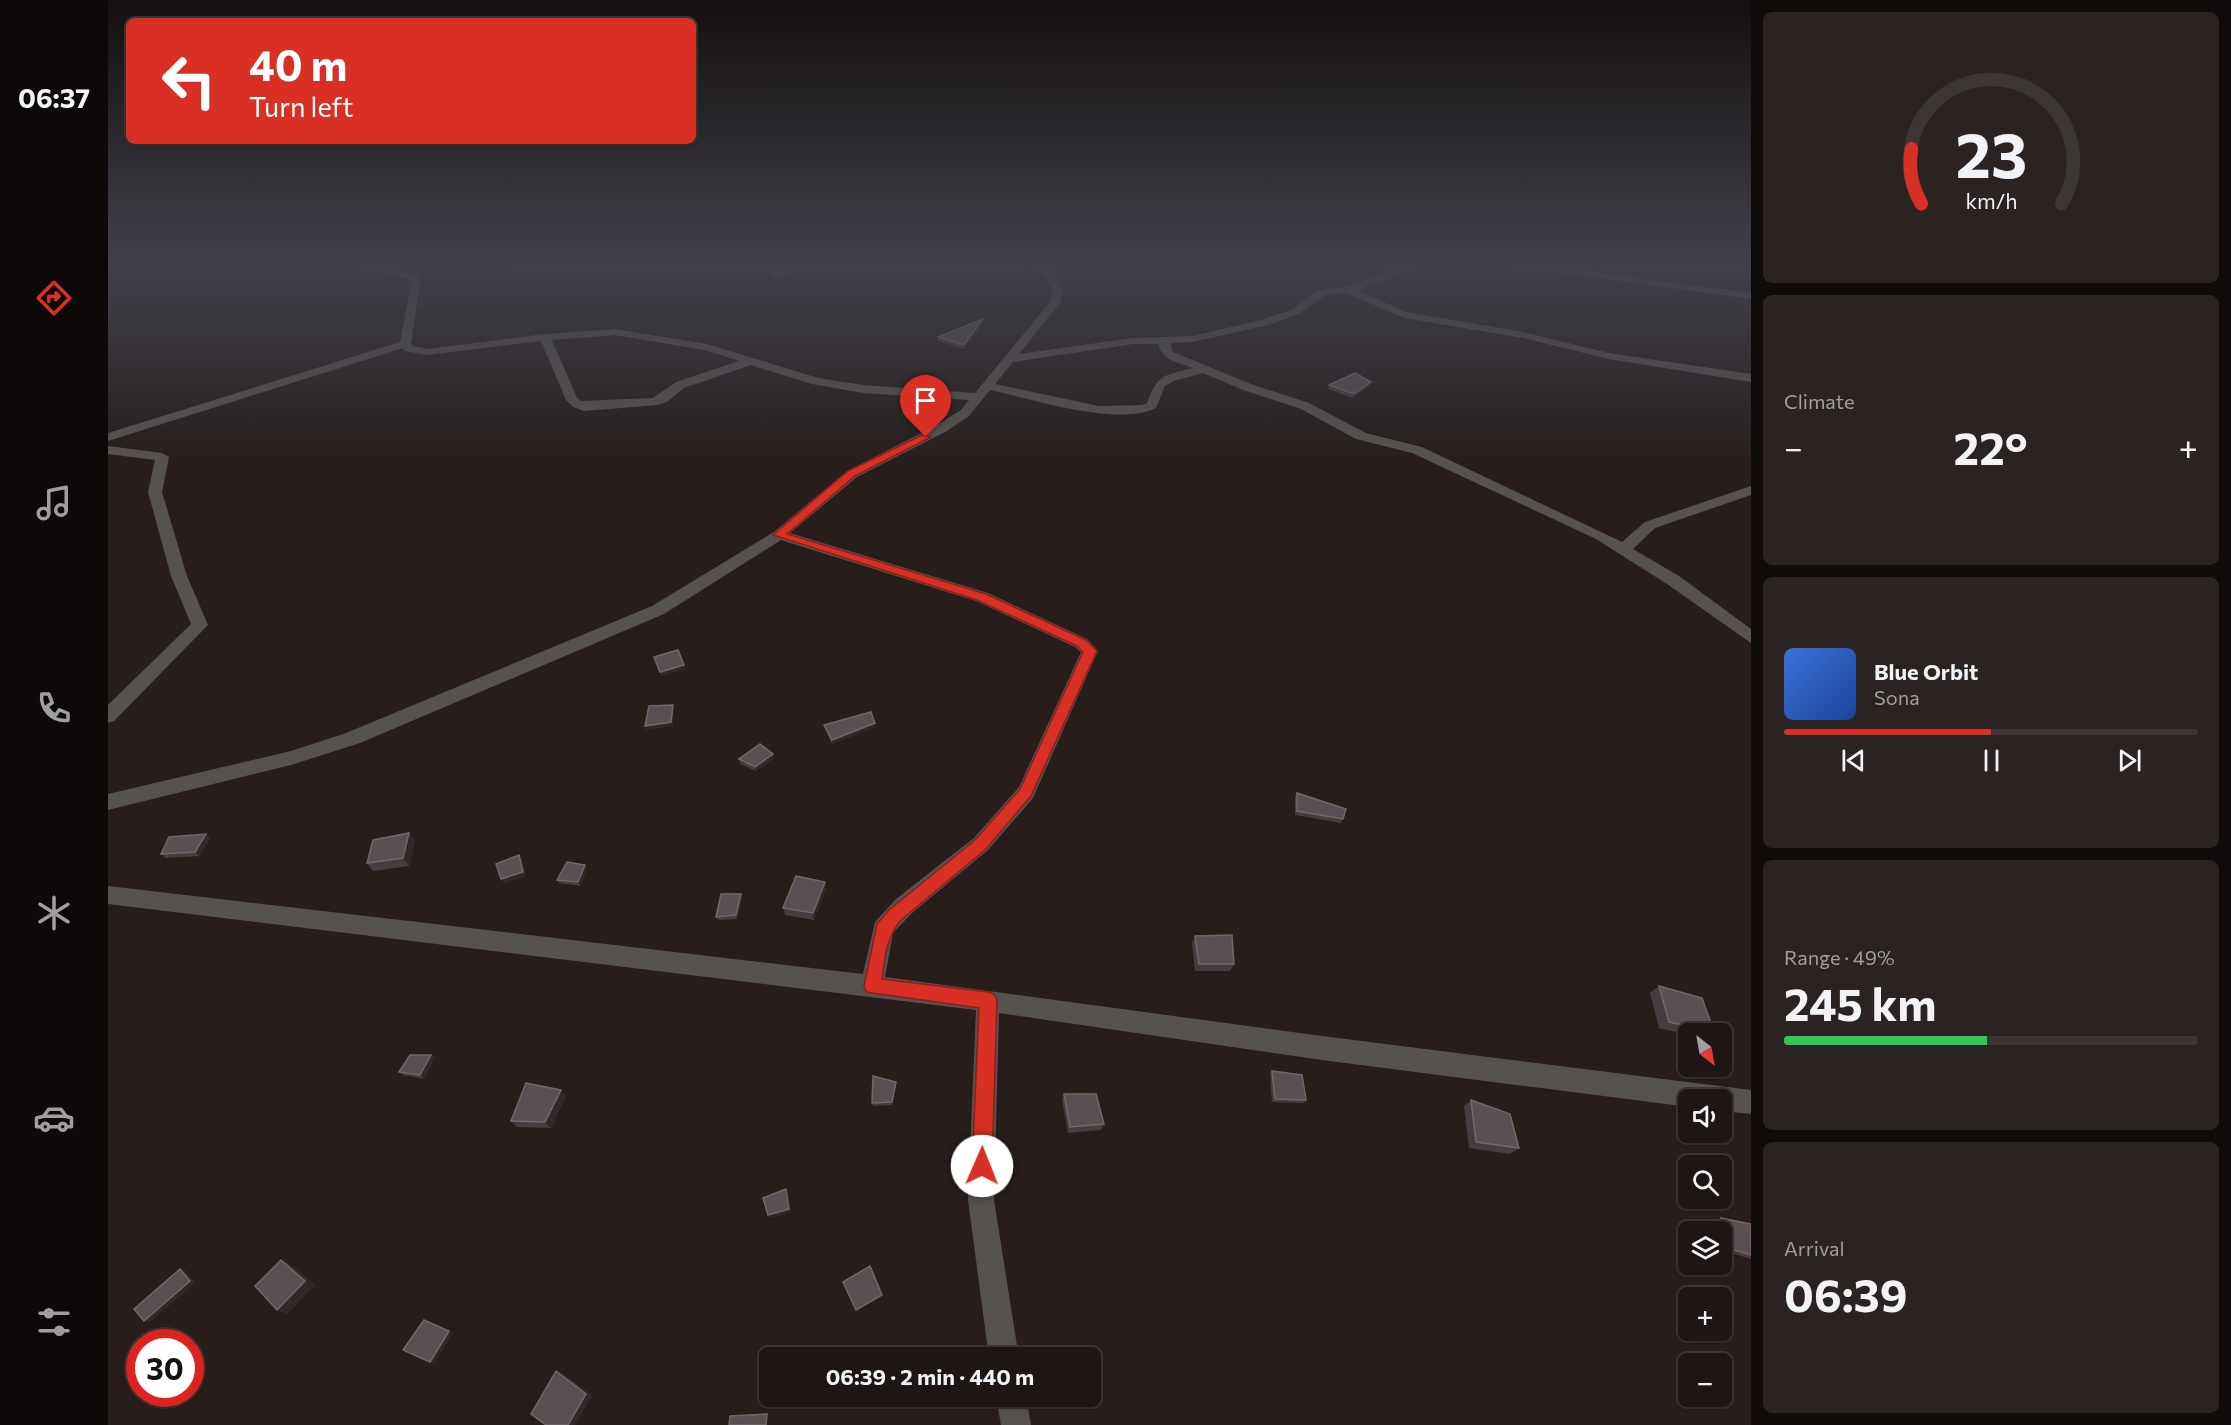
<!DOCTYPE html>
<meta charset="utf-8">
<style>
:root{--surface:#1d1615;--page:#2a2322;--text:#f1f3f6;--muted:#a09fa0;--line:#3b3534;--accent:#d93025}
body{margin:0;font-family:Commissioner,sans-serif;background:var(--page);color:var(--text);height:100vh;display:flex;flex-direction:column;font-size:22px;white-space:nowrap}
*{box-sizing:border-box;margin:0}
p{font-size:20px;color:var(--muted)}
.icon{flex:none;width:33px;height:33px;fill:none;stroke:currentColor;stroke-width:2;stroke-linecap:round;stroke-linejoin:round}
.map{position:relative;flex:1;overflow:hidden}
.panel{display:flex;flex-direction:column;gap:12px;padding:12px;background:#100c0c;width:480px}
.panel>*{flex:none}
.top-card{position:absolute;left:18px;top:18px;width:570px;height:126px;border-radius:9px;box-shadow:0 2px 4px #0004,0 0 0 2px var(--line);background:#d93025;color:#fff;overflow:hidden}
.needle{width:39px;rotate:149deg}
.buttons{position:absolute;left:1570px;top:1023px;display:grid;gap:12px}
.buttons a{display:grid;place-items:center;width:54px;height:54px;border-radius:9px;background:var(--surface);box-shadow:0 2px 4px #0004,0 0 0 2px var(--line);font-size:30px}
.speed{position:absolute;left:18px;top:1329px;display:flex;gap:12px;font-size:30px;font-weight:700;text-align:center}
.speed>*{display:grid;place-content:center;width:78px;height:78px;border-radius:50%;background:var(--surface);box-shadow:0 2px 4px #0004,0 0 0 2px var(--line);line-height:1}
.speed .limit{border:9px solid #d22;background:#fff;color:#111}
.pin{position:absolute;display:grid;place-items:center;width:51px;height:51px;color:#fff;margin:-62px -26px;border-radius:50% 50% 50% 0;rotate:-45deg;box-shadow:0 0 6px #0007}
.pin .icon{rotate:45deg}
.me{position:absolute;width:66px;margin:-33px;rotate:1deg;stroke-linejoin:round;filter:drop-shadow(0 0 4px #0008)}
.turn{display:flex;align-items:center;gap:21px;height:126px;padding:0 24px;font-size:27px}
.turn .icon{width:78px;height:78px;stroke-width:2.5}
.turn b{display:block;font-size:42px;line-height:51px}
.big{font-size:45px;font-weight:700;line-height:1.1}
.panel .tile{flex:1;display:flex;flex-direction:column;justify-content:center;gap:9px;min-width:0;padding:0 21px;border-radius:9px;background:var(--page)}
.panel .dial{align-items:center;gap:0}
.dial svg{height:156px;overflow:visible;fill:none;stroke:var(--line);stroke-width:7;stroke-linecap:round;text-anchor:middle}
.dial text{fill:var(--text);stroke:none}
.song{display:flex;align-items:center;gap:18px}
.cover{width:72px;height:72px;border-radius:9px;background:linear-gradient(135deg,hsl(220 70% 55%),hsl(220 70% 35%))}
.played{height:6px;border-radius:3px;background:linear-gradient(90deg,var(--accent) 50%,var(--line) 50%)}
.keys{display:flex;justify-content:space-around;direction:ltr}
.heat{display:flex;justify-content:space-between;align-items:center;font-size:33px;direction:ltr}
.charge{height:9px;border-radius:4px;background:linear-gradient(90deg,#34c759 49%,var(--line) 0)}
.trip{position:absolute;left:651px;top:1347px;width:342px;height:60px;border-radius:9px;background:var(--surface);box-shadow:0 2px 4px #0004,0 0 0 2px var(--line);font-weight:700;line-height:60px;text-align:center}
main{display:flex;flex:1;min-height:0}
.tabs{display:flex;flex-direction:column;width:108px;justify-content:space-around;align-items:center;background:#0c0908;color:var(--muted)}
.tabs .icon{width:42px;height:42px}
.tabs .on{color:var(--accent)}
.tabs b{font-size:27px;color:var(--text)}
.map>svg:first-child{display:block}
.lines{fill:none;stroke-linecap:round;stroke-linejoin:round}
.minor{fill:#565250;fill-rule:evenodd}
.wall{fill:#473c3f}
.shaded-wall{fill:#322829}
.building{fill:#5a4f52;stroke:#72686a;stroke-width:1.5}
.route{fill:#d93025;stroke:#8d1f18;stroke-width:1.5}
</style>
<main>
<nav class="tabs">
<b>06:37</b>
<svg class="icon on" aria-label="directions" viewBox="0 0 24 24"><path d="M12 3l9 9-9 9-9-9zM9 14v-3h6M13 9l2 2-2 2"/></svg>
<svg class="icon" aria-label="music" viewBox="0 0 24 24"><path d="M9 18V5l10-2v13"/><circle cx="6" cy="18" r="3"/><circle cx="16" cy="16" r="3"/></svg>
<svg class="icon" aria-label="phone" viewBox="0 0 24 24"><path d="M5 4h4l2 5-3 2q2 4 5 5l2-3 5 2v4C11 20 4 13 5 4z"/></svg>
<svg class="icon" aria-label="climate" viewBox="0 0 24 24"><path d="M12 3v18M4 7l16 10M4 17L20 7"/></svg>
<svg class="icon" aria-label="car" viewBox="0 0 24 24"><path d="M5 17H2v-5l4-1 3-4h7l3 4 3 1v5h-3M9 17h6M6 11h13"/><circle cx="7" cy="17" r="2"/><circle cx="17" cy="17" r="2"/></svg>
<svg class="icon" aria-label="filters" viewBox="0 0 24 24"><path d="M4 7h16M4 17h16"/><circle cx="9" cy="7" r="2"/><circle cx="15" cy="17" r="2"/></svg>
</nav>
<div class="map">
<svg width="1643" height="1425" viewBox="0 0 1643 1425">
<rect width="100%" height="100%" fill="#271e1c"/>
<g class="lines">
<!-- minor -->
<g class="minor">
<path d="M239 264H256L313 276 303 344 305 346 319 349 437 334 507 329 599 344 710 378 755 385 867 393 942 302 945 289 937 275 922 264C941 264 947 274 955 289L952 303 911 354 1025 338 1084 336 1153 320 1183 310 1210 290 1243 286 1297 264H1308C1299 275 1265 282 1250 291L1299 312 1415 332 1501 353 1643 374V382L1501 359 1415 338 1296 318 1238 293 1217 295 1191 314 1160 325 1084 342 1062 343 1065 352 1143 384 1201 403 1258 433 1314 447 1514 542 1537 522 1643 486V495L1547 528 1525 549 1571 576 1643 629V643L1559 584 1488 539 1304 453 1248 439 1193 409 1135 390 1095 373 1066 381 1057 386 1048 408C1010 427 924 399 882 390L861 416 839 431 749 477 682 533 880 593 979 639 990 651 925 798 880 850 804 913 785 933 777 977 1214 1036 1643 1090V1114L1614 1111V1100H1581V1107L1214 1060 891 1013 886 1200 911 1358H881L860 1200 868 1010 0 904V886L755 974 767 922 788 899 866 838 911 787 973 652 967 647 868 601 673 540 556 614 252 743 183 765 0 810V794L183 751 238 733 544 606 666 532 739 471 829 425 853 410 861 400 755 393 704 384 643 365 576 388 559 402 550 405 476 411 465 407 458 400 433 341 319 355 297 351 295 348 0 441V433L292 342 304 280ZM507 335 597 350 631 361 568 382 545 398 473 401 469 398 444 340ZM1025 344H1051C1052 360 1072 363 1085 368 1056 376 1050 373 1039 403L1034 405 991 406 887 384 905 362Z"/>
<path d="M1404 264H1428L1643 293V299L1409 267Z"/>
<path d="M0 446 54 453 61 457 54 492 79 576 100 625 6 721 0 723V705L83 624 63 576 40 492 47 460 0 454Z"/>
<path d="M888 1396H918L923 1425H893Z"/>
</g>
</g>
<!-- wall -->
<g class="wall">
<path d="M650 264H706L707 268 670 281Z"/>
<path d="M875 323 856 349 830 341V337Z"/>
<path d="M1221 385 1261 386 1244 398 1220 389Z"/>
<path d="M716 725 767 727 724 744 717 729Z"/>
<path d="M665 754 666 758 648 771 632 764 631 759Z"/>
<path d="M1189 793 1235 819 1233 823 1187 815V797Z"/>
<path d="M301 833 307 841 301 866 265 871 259 863Z"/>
<path d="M102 838 91 856 58 858 53 854Z"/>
<path d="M479 868 472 886 451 883 449 880Z"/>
<path d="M717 882 718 889 706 920 677 915 675 908Z"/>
<path d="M634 898 629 919 610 920 608 917Z"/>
<path d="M1087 936 1126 964 1122 971H1087L1084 943Z"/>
<path d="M1551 986 1606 1032 1604 1034H1581V1035L1551 1028 1542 993Z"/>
<path d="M323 1055 326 1058 316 1079 295 1075 291 1072Z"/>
<path d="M1164 1071 1198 1100 1196 1103 1164 1102 1162 1074Z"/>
<path d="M788 1082V1085L784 1105 765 1106 764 1103Z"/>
<path d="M453 1090 458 1096 443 1128 409 1127 403 1121Z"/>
<path d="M956 1094 996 1124 993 1130 960 1133 954 1100Z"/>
<path d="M1363 1100 1411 1148 1402 1154 1361 1148 1356 1106Z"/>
<path d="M1613 1218 1643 1224V1259L1614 1250V1232H1610L1607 1220Z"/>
</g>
<!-- shaded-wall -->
<g class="shaded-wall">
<path d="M707 264V268L670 281 669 277Z"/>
<path d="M875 319V323L856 349V345Z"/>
<path d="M1263 382 1261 386 1244 398 1246 394Z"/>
<path d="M576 665 577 669 553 676 552 672Z"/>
<path d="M565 705 566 709 565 726 538 730 537 726Z"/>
<path d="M767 723V727L724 744V740Z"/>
<path d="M665 754 666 758 648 771 647 767Z"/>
<path d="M301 833 307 841 301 866 295 858Z"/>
<path d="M98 834 102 838 91 856 87 852Z"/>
<path d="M411 855 414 859 418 876 396 883 393 879Z"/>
<path d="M477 865 479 868 472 886 470 882Z"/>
<path d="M717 882 718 889 706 920 705 913Z"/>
<path d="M633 894 634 898 629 919 628 915Z"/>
<path d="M323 1055 326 1058 316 1079 312 1075Z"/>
<path d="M453 1090 458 1096 443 1128 437 1122Z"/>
<path d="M678 1189 682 1212 662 1218 660 1215Z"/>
<path d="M173 1260 183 1265 207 1285 180 1314 169 1310Z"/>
<path d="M72 1269 78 1271 87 1283 42 1322 36 1321Z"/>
<path d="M774 1295V1297L749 1311 748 1310Z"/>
<path d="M316 1320 345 1333 326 1364 322 1362Z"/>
<path d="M448 1371 454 1373 484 1396 467 1425H460Z"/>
</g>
<!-- building -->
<g class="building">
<path d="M653 264H707L669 277Z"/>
<path d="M875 319 856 345 830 337Z"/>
<path d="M1247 373 1263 382 1246 394 1221 385Z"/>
<path d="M570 650 576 665 552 672 546 657Z"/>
<path d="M565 705 563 722 537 726 541 706Z"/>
<path d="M763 712 767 723 724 740 716 725Z"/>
<path d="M652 744 665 754 647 767 631 759Z"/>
<path d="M1189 793 1238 809 1235 819 1189 811Z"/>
<path d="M301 833 295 858 259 863 265 840Z"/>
<path d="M98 834 87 852 53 854 61 837Z"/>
<path d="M411 855 415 872 393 879 388 864Z"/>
<path d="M459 862 477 865 470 882 449 880Z"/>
<path d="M688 876 717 882 705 913 675 908Z"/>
<path d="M613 894H633L628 915 608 917Z"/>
<path d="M1124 935 1126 964H1091L1087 936Z"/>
<path d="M1551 986 1594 998 1606 1032 1561 1022Z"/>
<path d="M302 1055H323L312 1075 291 1072Z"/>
<path d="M1164 1071 1194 1075 1198 1100 1167 1099Z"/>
<path d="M765 1076 788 1082 784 1102 764 1103Z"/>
<path d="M418 1083 453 1090 437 1122 403 1121Z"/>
<path d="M956 1094H988L996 1124 962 1127Z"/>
<path d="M1363 1100 1402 1114 1411 1148 1368 1142Z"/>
<path d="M678 1189 681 1209 660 1215 655 1198Z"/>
<path d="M1613 1218 1643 1224V1255L1620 1248Z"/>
<path d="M173 1260 197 1281 169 1310 147 1286Z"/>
<path d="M762 1266 774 1295 748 1310 735 1282Z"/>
<path d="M72 1269 82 1281 36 1321 26 1309Z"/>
<path d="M316 1320 341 1331 322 1362 295 1350Z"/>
<path d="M448 1371 478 1394 460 1425H438L423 1414Z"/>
<path d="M659 1414 658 1425H621L622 1416Z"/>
</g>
<!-- sky -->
<linearGradient id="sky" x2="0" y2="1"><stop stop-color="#15100f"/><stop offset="0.57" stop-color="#41414b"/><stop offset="1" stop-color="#41414b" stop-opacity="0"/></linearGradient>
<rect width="1643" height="463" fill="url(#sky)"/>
<!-- route -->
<path class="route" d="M814 435 823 437 747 476 679 534 878 594 978 640 989 651 923 796 878 849 793 920C778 938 777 957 774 979L880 992 886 994 889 1000 884 1166 881 1172 874 1175 867 1172 864 1166 871 1008 758 992 756 986 769 924 781 910 867 840 912 789 975 652 969 646 869 600 665 535 740 471Z"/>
</svg>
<div class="buttons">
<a><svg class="needle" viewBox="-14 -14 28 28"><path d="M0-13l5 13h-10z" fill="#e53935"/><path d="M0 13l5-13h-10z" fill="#a09fa0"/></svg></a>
<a><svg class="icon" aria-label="sound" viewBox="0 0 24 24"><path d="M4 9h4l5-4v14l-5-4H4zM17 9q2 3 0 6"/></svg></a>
<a><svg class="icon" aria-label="search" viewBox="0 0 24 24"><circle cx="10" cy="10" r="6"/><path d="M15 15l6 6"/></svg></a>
<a><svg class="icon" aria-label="layers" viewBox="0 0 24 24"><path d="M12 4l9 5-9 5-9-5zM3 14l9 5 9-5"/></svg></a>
<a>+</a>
<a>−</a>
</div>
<div class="speed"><div class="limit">30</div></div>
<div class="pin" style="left:818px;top:437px;background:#d93025"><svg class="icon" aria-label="arrive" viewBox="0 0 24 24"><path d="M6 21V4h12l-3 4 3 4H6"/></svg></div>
<svg class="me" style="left:874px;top:1166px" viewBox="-20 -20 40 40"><circle r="19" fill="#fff"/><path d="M0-13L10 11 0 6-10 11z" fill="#d93025"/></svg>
<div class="trip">06:39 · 2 min · 440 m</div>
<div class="top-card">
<div class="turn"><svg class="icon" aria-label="left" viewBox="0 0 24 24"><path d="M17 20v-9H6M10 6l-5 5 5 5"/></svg><div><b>40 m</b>Turn left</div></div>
</div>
</div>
<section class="panel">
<div class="tile dial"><svg viewBox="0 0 100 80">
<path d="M14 69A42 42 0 1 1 86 69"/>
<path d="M14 69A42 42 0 0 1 9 41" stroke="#d93025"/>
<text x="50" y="56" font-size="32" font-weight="700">23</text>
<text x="50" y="72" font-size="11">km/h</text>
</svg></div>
<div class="tile"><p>Climate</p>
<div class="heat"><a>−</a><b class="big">22°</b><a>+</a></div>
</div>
<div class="tile">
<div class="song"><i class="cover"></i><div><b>Blue Orbit</b><p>Sona</p></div></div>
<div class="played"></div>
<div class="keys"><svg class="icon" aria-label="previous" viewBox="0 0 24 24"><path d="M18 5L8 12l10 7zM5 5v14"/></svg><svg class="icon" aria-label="pause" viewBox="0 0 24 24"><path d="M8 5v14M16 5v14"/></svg><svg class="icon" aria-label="next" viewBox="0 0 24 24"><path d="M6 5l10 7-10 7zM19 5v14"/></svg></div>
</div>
<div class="tile"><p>Range · 49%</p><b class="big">245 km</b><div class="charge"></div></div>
<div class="tile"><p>Arrival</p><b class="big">06:39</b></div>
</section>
</main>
